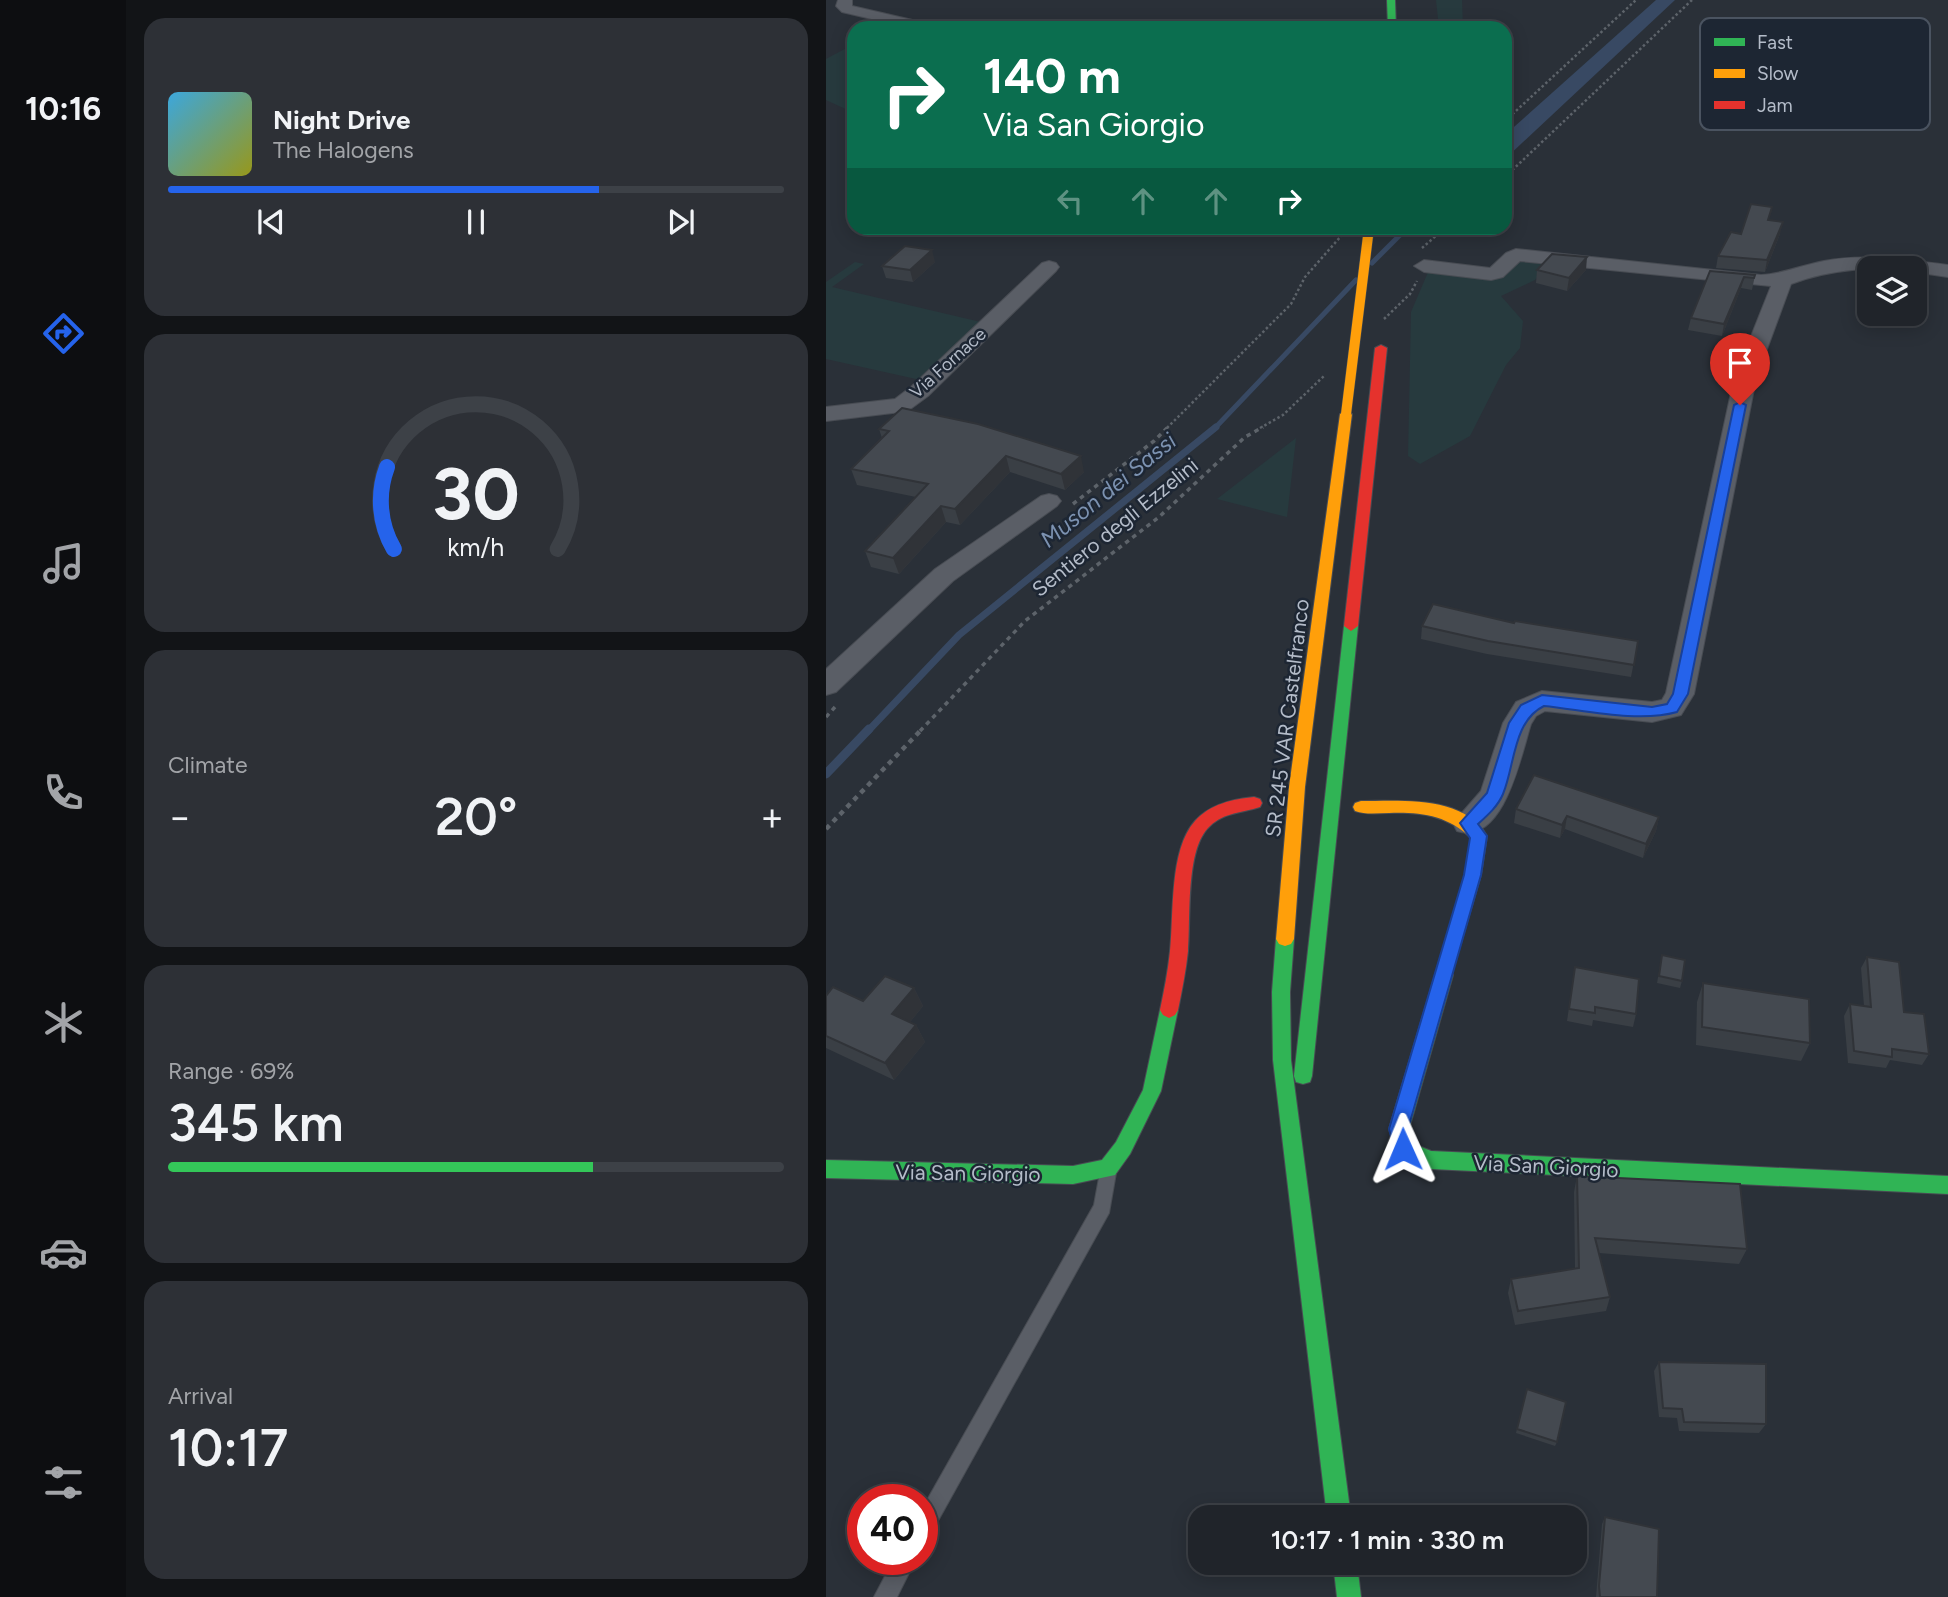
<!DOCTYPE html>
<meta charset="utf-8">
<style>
:root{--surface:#20242a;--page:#2d3036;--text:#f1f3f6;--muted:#a2a4a8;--line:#3d4147;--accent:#2563eb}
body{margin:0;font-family:Figtree,sans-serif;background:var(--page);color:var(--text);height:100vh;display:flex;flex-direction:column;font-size:26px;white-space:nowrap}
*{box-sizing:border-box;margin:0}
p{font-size:23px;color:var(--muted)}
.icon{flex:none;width:38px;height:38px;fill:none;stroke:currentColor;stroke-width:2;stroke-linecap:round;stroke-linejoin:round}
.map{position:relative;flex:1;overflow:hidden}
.side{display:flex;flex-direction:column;gap:18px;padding:18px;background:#121417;width:700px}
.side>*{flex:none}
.hud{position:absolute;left:21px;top:21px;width:665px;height:214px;border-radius:21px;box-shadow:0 4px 18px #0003,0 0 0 2px var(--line);background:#0b6e4f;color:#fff;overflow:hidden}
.controls{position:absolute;left:1031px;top:256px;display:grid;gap:14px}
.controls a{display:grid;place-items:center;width:70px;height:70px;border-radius:14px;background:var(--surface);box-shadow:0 4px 18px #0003,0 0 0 2px var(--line);font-size:35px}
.speed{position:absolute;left:21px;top:1484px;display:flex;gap:14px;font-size:35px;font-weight:700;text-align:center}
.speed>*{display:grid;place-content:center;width:91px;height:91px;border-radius:50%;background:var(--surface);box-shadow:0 4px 18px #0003,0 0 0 2px var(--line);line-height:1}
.speed .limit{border:10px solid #d22;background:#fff;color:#111}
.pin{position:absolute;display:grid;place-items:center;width:60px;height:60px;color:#fff;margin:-72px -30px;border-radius:50% 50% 50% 0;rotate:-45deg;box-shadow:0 0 7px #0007}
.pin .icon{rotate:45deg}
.me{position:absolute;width:77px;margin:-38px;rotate:359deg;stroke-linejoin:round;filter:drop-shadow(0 0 5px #0008)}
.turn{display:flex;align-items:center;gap:24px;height:147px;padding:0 21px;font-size:32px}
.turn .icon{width:91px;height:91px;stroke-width:2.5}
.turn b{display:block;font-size:49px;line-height:60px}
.lanes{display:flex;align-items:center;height:66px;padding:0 21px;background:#0003;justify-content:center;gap:35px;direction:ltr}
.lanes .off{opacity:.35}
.big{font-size:52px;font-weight:600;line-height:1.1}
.side .card{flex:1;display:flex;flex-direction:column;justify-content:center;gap:10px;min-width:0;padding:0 24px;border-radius:21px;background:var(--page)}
.side .dial{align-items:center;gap:0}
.dial svg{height:182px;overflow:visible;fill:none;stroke:var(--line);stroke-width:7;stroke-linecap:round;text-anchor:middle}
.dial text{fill:var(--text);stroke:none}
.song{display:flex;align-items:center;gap:21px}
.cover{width:84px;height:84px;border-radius:10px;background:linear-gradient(135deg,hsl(200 70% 55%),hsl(60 70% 35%))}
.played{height:7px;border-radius:4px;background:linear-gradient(90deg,var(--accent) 70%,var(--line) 70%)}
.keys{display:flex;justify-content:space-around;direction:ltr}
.heat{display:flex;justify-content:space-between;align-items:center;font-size:38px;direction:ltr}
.charge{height:10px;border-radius:5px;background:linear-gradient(90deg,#34c759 69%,var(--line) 0)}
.trip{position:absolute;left:362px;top:1505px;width:399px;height:70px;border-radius:21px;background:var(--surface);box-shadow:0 4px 18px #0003,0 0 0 2px var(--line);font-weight:600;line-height:70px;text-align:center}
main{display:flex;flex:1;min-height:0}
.dock{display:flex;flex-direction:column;width:126px;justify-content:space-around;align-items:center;background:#0d0e11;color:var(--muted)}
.dock .icon{width:49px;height:49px}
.dock .current{color:var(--accent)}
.dock b{font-size:32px;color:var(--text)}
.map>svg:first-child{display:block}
.green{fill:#273a3e}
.water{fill:#384963}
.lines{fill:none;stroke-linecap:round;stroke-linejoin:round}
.stream-far2{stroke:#384963;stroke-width:5}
.stream-far1{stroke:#384963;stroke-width:7}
.stream{stroke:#384963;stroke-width:9}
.lane-casing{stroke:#484c53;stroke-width:2}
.street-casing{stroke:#484c53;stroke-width:2}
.fast-casing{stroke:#484c53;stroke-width:2}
.slow-casing{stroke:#484c53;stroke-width:2}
.jam-casing{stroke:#484c53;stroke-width:2}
.path-far2{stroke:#5d636a;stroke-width:2.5;stroke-dasharray:2.5 2.5;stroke-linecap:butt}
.path-far1{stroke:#5d636a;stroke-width:3.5;stroke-dasharray:4.5 4.5;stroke-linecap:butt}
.path{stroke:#5d636a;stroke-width:4.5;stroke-dasharray:5 5;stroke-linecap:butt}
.lane{fill:#5a5e66;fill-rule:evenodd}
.street{fill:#5a5e66;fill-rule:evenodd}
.fast{fill:#30b455;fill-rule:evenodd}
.slow{fill:#ff9f0a;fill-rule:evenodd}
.jam{fill:#e5322d;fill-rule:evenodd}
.slow-bridge-casing{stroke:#474c53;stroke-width:11;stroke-linecap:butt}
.slow-bridge{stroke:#ff9f0a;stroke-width:10}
.wall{fill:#3a3f45}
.shaded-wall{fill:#303338}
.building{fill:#444950;stroke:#303338;stroke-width:2}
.route{fill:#2563eb;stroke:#184099;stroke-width:2}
.labels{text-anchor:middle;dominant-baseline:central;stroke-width:5;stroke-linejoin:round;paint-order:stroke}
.far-street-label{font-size:18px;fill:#b4bcc9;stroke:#1d2633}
.street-label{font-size:21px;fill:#b4bcc9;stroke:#1d2633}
.water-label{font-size:23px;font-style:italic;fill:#7c92b1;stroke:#1d2633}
.key{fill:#1d2633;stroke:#4a5360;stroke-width:2}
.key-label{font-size:19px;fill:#b4bcc9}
</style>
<main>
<nav class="dock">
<b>10:16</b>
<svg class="icon current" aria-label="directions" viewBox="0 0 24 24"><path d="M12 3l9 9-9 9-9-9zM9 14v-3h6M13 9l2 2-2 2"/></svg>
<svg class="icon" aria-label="music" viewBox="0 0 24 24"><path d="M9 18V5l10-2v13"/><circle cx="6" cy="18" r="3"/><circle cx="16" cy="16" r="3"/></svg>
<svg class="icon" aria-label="phone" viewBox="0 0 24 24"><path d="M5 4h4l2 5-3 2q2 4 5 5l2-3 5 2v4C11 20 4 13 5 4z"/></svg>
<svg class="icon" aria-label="climate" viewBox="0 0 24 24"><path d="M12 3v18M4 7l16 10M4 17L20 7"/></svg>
<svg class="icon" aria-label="car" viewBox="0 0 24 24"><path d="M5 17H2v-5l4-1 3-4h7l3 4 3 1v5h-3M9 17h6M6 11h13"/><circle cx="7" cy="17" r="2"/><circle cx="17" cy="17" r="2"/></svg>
<svg class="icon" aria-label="filters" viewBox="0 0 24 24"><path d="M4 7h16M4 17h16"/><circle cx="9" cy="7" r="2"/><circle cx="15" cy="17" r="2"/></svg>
</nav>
<section class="side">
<div class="card">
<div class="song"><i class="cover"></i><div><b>Night Drive</b><p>The Halogens</p></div></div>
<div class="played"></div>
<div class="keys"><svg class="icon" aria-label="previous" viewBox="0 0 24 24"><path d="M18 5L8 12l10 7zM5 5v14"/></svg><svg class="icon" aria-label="pause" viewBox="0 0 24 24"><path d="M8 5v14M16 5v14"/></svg><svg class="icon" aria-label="next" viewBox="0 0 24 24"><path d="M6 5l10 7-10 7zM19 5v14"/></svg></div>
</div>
<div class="card dial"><svg viewBox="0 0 100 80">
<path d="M14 69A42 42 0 1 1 86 69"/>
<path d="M14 69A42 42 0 0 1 11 33" stroke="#2563eb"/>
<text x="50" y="56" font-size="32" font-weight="700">30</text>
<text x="50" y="72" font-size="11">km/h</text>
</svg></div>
<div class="card"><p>Climate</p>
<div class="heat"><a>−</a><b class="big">20°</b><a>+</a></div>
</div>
<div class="card"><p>Range · 69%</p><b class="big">345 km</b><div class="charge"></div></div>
<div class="card"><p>Arrival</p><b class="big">10:17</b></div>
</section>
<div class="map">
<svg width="1122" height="1597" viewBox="0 0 1122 1597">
<rect width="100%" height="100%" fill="#2a3038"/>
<!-- green -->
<g class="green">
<path d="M610 0H636L637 28H613Z"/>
<path d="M28 44V113L0 100V59Z"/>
<path d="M692 258 722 263 709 280 675 296 697 321 694 348 680 365 644 436 594 464 582 456 585 312 603 270 662 280Z"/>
<path d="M29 262 38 264 6 287 159 323 99 381 0 359V282Z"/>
<path d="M470 438 461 517 391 499Z"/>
</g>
<!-- water -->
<path class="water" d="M830 0H849L679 159V135Z"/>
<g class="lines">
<!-- stream-far2 -->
<g class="stream-far2">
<path d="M546 263 581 228"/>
<path d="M389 428 530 280"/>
</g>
<!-- stream-far1 -->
<path class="stream-far1" d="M42 731 133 635 390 427"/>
<!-- stream -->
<path class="stream" d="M0 774 43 729"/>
<!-- lane casing -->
<g class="lane-casing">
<g id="lane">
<path d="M281 1165 287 1167 290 1173 283 1213 103 1537 96 1540V1509L268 1205 275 1167Z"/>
<path d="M68 1559H90L71 1597H48Z"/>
</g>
</g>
<!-- street casing -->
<g class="street-casing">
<g id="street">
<path d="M12 0H26V6L108 25 110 28H84L16 12 10 6Z"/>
<path d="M690 249 935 275C957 274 976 265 998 261 1039 253 1081 260 1122 265V277L1088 272V268C1046 268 1007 268 965 284L930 379 868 694 855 715 826 722 719 711 710 716 705 724C695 755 678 846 631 831L627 823 655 791 677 723 690 702 716 691 826 702 836 700 840 693 908 379 945 286 694 261 677 277 665 280 598 272 588 266 598 260 664 268 680 253Z"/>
<path d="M223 261 230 263 233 267 230 271 102 396 83 410 75 412 0 421V407L69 399 86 386 216 263Z"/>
<path d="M223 494 231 496 235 501 231 506 127 581 10 692 0 695V669L109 569 215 496Z"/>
</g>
</g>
<!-- fast casing -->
<g class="fast-casing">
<g id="fast">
<path d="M561 0H569L570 28H562Z"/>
<path d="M525 621 532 626 486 1076 484 1082 477 1084 470 1082 468 1076 518 626Z"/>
<path d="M459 932 465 934 468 939 464 992 465 1060 525 1517H501L447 1060 446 992 450 939 453 934Z"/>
<path d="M618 968 624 970 627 975 583 1129 586 1143 605 1151 1122 1176V1194L605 1169 570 1155 563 1129 609 975 612 970Z"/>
<path d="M343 1002 349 1005 352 1010 335 1091 304 1154 289 1175 247 1184 0 1178V1160L247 1166 276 1160 290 1142 317 1090 334 1010 337 1005Z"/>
<path d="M507 1563H531L535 1597H511Z"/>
</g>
</g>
<!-- slow casing -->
<g class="slow-casing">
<g id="slow">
<path d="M520 410 526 414 479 787 468 939 465 944 459 946 453 944 450 939 463 787 514 414Z"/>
<path d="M535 801C575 801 638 795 661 836L655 875 624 980 618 982 612 980 609 975 639 875 645 838C621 815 594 812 563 813 552 813 540 815 529 811L527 807 529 803Z"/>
</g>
</g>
<!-- jam casing -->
<g class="jam-casing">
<g id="jam">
<path d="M555 345 561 348 532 626 525 631 518 626 549 348Z"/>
<path d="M428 797 434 799 436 803 434 807C416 813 399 812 384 826 359 848 365 919 362 951 360 971 356 990 352 1010L349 1015 343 1018 337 1015 334 1010C338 991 342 971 344 951 348 914 343 850 369 821 384 804 407 799 428 797Z"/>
</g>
</g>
<!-- path-far2 -->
<g class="path-far2">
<path d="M679 121 810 0"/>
<path d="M679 177 866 0"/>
<path d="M596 248 619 228"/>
<path d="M558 319 584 294 591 281"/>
<path d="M341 428 465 304 479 277 516 235"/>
<path d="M434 428 457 415 499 375"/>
</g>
<!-- path-far1 -->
<g class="path-far1">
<path d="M247 504 328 441 342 427"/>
<path d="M0 717 9 707"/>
<path d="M94 731 199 621 333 517 419 437 437 427"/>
</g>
<!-- path -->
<path class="path" d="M0 829 96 729"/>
<!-- lane -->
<use href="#lane" class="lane"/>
<!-- street -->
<use href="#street" class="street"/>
<!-- fast -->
<use href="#fast" class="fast"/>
<!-- slow -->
<use href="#slow" class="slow"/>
<!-- jam -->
<use href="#jam" class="jam"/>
<!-- slow-bridge casing -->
<g class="slow-bridge-casing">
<path id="slow-bridge" d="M520 414 543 228"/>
</g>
<!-- slow-bridge -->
<use href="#slow-bridge" class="slow-bridge"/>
</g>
<!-- wall -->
<g class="wall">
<path d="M943 220 954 234 939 272 890 268 892 256 915 234Z"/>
<path d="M109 262 87 282 60 278 56 266Z"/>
<path d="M711 270H760L741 291 710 283Z"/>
<path d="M884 271 929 275 926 290 915 288 896 336 862 330 865 318Z"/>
<path d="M53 429 258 472 239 490 184 472 134 525 120 522 73 574 45 567 39 551 90 497 31 485 25 469 56 438Z"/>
<path d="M688 623 812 641 805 677 661 654 595 639 596 626Z"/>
<path d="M690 809 833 817 830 831 817 858 739 829 734 838 688 823Z"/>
<path d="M836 955 856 981 854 988 831 983Z"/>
<path d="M1041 957 1078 1012 1103 1054 1096 1065 1064 1060 1060 1068 1022 1063 1018 1016 1024 1004 1038 1006 1035 968Z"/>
<path d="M749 967 810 1014 807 1027 767 1020 766 1026 741 1021Z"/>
<path d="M877 983 984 1043 975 1061 870 1045 871 1002Z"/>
<path d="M88 988 97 1006 84 1022 90 1025 99 1042 68 1080 0 1048V996L37 1001Z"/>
<path d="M751 1176 921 1249 913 1264 773 1253 784 1297 780 1311 689 1325 682 1293 685 1279 749 1269 748 1192Z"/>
<path d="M833 1362 940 1424 933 1433 853 1431 851 1418 833 1417 828 1371Z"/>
<path d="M701 1389 731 1442 729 1446 690 1433Z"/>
<path d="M779 1517 831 1597H770L776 1524Z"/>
</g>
<!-- shaded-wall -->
<g class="shaded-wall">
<path d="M957 222 954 234 939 272 941 260Z"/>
<path d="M106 250 109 262 87 282 84 270Z"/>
<path d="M761 257 760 270 741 291 743 278Z"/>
<path d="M918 277 915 288 896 336 898 324Z"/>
<path d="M180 456 184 472 134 525 129 509Z"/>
<path d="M255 456 258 472 239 490 235 474Z"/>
<path d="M115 506 120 522 73 574 67 558Z"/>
<path d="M741 816 739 829 734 838 736 825Z"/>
<path d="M833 817 830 831 817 858 820 844Z"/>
<path d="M88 988 97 1006 76 1032 66 1014Z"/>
<path d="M90 1025 99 1042 68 1080 59 1063Z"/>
</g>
<!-- building -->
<g class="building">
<path d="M925 204 946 207 942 220 957 222 941 260 892 256 905 232 915 234Z"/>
<path d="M79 246 106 250 84 270 56 266Z"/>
<path d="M726 254 761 257 743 278 711 270Z"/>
<path d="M884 271 929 275 928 278 918 277 898 324 865 318Z"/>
<path d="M76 408 152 424 255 456 235 474 180 456 129 509 115 506 67 558 39 551 102 484 25 469 63 431 53 429Z"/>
<path d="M607 604 688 623 689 621 812 641 808 665 662 641 596 626Z"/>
<path d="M708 775 833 817 820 844 741 816 736 825 690 809Z"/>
<path d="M836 955 859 960 856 981 833 976Z"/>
<path d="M1041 957 1073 962 1078 1012 1098 1014 1103 1054 1066 1049V1057L1028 1051 1024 1004 1045 1007Z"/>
<path d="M749 967 813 979 810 1014 769 1007V1013L743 1009Z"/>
<path d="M59 976 88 988 66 1014 90 1025 59 1063 0 1036V996L7 987 37 1001Z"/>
<path d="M877 983 983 999 984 1043 876 1027Z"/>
<path d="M751 1176 914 1184 921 1249 769 1238 784 1297 692 1311 685 1279 753 1268Z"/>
<path d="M833 1362 940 1364V1424L858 1422 856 1409 837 1408Z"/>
<path d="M701 1389 740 1402 731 1442 691 1429Z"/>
<path d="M779 1517 833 1529 831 1597H774L773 1586Z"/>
</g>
<!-- route -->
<path class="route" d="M914 402 920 405 862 694 851 712C812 723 758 710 718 706 687 721 689 765 677 794 672 806 662 815 652 824L661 836 655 875 582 1129 587 1149 584 1155 577 1158 570 1155 563 1129 638 875 644 838 634 823 661 793 683 723 695 705 716 695 826 707 841 704 847 694 908 405Z"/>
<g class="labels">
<!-- far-street labels -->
<g class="far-street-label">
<text transform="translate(122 363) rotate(-42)">Via Fornace</text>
</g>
<!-- street labels -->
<g class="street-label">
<text transform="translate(289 527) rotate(-39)">Sentiero degli Ezzelini</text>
<text transform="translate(461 718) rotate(-83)">SR 245 VAR Castelfranco</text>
<text transform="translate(720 1166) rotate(3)">Via San Giorgio</text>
<text transform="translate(142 1173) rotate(1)">Via San Giorgio</text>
</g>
<!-- water labels -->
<g class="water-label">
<text transform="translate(282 490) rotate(-39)">Muson dei Sassi</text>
</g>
</g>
<!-- legend -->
<rect x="874" y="18" width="230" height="112" rx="10" class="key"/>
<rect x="888" y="38" width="31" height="8" fill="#30b455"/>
<rect x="888" y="69" width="31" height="9" fill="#ff9f0a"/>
<rect x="888" y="101" width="31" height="8" fill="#e5322d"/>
<g class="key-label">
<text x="931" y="49">Fast</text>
<text x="931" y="80">Slow</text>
<text x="931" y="112">Jam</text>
</g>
</svg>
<div class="controls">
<a><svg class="icon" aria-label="layers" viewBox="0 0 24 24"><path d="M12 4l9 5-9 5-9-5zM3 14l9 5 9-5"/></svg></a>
</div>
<div class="speed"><div class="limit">40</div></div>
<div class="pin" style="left:914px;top:405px;background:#d93025"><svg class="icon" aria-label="arrive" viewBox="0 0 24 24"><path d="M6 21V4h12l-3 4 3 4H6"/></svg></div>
<svg class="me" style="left:577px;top:1149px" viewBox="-20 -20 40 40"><path d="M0-17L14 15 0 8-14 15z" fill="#2563eb" stroke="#fff" stroke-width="4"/></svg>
<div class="trip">10:17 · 1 min · 330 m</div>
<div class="hud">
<div class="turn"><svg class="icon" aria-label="right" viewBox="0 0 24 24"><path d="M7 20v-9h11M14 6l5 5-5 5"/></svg><div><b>140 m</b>Via San Giorgio</div></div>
<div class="lanes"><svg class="icon off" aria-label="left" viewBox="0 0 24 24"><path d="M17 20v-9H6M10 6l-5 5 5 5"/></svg><svg class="icon off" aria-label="ahead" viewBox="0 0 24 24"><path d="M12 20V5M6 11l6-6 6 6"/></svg><svg class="icon off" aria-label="ahead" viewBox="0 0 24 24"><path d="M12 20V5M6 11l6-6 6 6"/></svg><svg class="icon" aria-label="right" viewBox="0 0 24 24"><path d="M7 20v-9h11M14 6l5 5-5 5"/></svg></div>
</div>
</div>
</main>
